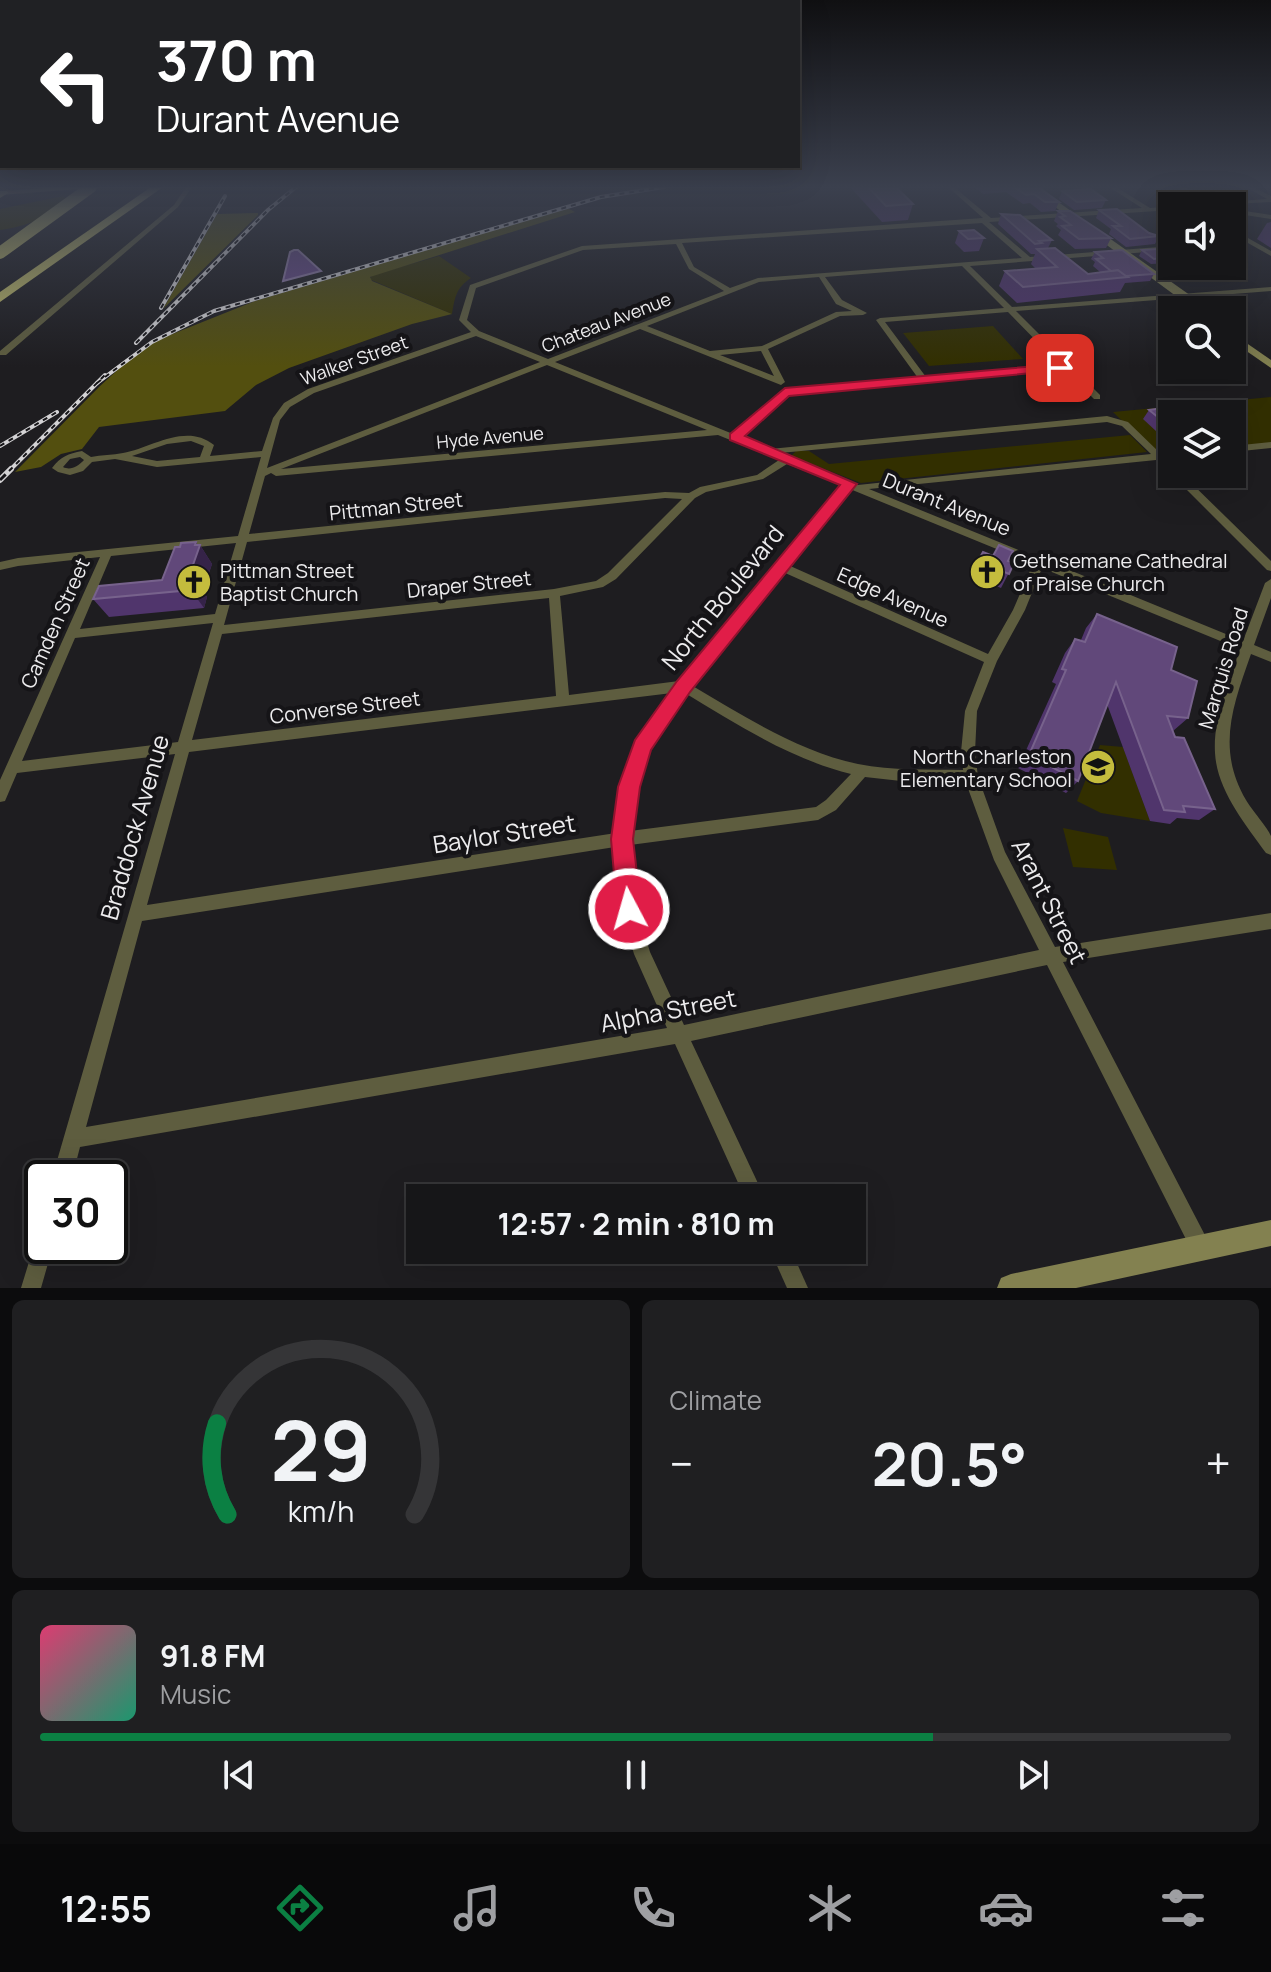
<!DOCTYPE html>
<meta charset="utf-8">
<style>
:root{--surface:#161618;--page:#1f1f21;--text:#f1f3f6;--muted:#9e9fa2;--line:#353537;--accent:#0b8043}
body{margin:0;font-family:Manrope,sans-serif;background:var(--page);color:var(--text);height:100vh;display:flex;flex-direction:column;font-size:30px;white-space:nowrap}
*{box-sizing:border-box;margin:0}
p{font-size:26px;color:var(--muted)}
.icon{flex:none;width:44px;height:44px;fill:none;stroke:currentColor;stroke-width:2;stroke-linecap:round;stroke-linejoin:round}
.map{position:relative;height:1288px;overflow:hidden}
.drawer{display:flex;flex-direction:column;gap:12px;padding:12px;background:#0c0c0d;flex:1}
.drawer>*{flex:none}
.top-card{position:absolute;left:0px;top:0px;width:800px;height:168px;box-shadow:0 8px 32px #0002,0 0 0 2px var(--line);background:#202124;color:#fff;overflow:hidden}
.tools{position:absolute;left:1158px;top:192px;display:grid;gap:16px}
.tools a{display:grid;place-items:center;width:88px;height:88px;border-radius:0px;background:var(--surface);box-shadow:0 8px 32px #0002,0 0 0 2px var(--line);font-size:40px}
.speed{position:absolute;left:24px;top:1160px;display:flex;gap:16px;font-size:40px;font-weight:700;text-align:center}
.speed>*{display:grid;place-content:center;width:104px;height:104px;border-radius:50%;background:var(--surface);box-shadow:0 8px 32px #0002,0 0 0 2px var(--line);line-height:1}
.speed .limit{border:4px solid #111;border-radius:12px;background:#fff;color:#111}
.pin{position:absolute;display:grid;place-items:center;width:68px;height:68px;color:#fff;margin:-34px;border-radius:16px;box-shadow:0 4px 12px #0006}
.me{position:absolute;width:88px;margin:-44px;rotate:354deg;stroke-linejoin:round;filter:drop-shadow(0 0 6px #0008)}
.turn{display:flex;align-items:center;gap:28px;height:168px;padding:0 24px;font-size:36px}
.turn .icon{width:104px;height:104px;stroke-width:2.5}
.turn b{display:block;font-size:56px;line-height:68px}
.big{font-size:60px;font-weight:700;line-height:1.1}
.drawer .widget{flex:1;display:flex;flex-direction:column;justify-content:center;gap:12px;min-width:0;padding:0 28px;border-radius:12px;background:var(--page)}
.drawer .dial{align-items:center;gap:0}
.dial svg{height:208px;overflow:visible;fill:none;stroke:var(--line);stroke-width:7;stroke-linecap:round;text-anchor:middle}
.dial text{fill:var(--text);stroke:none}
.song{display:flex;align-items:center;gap:24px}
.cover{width:96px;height:96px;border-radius:12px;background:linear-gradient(135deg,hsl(340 70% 55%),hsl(160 70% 35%))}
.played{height:8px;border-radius:4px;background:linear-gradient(90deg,var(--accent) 75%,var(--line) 75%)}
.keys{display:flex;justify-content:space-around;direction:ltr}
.heat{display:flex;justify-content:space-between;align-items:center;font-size:44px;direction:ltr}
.drawer .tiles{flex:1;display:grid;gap:12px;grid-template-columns:1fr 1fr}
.widget:last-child{grid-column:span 2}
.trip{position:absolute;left:406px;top:1184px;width:460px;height:80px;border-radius:0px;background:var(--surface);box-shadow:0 8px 32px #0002,0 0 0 2px var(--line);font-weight:700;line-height:80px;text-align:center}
.tab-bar{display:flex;height:128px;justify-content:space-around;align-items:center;background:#09090a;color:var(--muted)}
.tab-bar .icon{width:56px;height:56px}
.tab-bar .selected{color:var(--accent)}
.tab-bar b{font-size:36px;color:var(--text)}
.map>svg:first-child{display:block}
.green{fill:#322f00}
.forest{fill:#534f0f}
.water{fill:#664a88;stroke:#8e7ba7;stroke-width:2}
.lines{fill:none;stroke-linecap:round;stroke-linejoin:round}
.street{fill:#5e5d3f;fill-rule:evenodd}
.secondary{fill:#838150;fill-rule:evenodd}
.highway{fill:#bab667;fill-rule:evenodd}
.rail-far1-casing{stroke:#d3d2d4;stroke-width:4}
.rail-casing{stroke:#d3d2d4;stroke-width:6}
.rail-far1{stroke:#151417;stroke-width:2;stroke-dasharray:5;stroke-linecap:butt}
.rail{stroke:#151417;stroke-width:3;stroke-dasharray:8;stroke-linecap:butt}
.highway-bridge{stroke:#bab667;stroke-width:12}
.wall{fill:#50356c}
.shaded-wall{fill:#352348}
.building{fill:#61487a;stroke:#77628c;stroke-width:2}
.route{fill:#e11d48;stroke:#92132f;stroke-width:2}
.labels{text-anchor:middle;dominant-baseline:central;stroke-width:8;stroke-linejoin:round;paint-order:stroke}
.far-street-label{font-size:18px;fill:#edecee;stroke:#151417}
.street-label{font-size:20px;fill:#edecee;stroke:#151417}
.poi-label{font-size:20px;fill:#edecee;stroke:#151417;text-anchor:start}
.near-street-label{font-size:24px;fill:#edecee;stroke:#151417}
</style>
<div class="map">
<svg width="1271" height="1288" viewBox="0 0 1271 1288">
<rect width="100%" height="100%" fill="#1e1d20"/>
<!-- green -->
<g class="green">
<path d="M63 196 70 200C47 217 29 226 0 230V209Z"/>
<path d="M439 256 471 278C456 288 455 297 452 314L369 279 373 275Z"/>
<path d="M993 326 1023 359 929 366 903 333Z"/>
<path d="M1271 397V445L1232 449V414H1172V455L1158 456 1113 412Z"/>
<path d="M1130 435 1147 452 861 483 791 456 796 451H809L829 464Z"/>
<path d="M1100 745 1123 747 1150 821 1101 813 1077 801Z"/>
<path d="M1063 828 1108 837 1117 870 1073 867Z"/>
</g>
<!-- forest -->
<g class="forest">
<path d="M567 208 575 212 370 277 372 281 452 314 412 324 289 368 256 385 225 411 99 427 82 449 61 454 41 467 15 472 100 386 134 355 160 339 255 301Z"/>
<path d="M258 213V215L163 309 217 214Z"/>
</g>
<!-- water -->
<path class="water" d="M294 250H298L321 271 283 281 290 252Z"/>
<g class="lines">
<!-- street -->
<g class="street">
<path d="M186 187H192L178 207 6 355H0V351L174 205Z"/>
<path d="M948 187H954L991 218 1142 208 1109 187H1116L1150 208 1172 206V210L989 222 1030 257 1172 246V250L970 266 1012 307 1271 287V291L1016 311 1100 395V399H1094L1065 370 787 394 740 437 770 449 1107 416 1128 422 1160 453 1172 452V458L1166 459 1172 465V474H1182L1271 561V571L1267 570 1171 474 1172 473 1156 460 869 489 1038 558H1044L1045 560 1243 641 1265 583 1271 579V598L1254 645 1271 652V662L1251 654C1233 705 1216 749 1246 800 1251 809 1268 828 1271 836 1271 841 1271 850 1271 855L1266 853C1245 824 1217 790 1215 753 1213 718 1229 682 1240 649L1042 568 1025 610 997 661 977 711 975 752 978 777 1005 852 1055 947 1271 913V929L1063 962 1208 1241 1211 1248 1208 1255 1201 1258 1194 1255 1047 965 691 1041 765 1198H745L675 1044 80 1147 72 1178H52L175 754 17 773 5 801 0 802V780L100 557 18 566 0 570V562L18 558 238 536 261 457 157 467 115 459 92 462 83 471 70 475 58 472 52 468C61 456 68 454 82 451L91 457C101 455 113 455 123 453 151 448 186 422 214 445L210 456 262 451 273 418 284 403 308 389 471 332 459 320 470 285 582 246 983 218ZM982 223 1022 258 758 278 730 288 694 267 682 243ZM676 244 689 269 724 291 548 359 479 331 467 320 476 288 583 250ZM962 266 1004 308 880 318 876 320 918 378 782 390 733 434 555 362 640 329 781 385 785 382 768 349 840 316 863 315 867 313 842 300 825 277ZM819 277 836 304 852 311 836 312 762 346 710 351 647 326 759 282ZM1008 312 1060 365 926 377 885 322ZM476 336 540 362 267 468 280 420 290 407 314 393ZM761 351 774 376 720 355ZM547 365 707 430 281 469ZM1107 422 1122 426 1151 454 858 485 780 453ZM718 435 779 460 757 475 700 487 689 493 665 492 249 534 265 476 271 473 276 476ZM191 441 204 446 200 457 157 461 132 456 167 444ZM80 457 84 460C78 466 71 471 63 467L70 459ZM787 464 842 486 679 681 569 695 560 596 603 587 616 579 695 498 706 492 763 479ZM850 489 1033 564 1013 610 988 654 788 565ZM665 498 682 499 608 573 596 581 554 589 224 625 247 542ZM236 543 215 614 80 629 111 556ZM783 572 984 662 965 711 961 752 963 770C928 769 893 771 858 764 797 751 744 716 691 685ZM549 598 556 696 192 740 222 634ZM213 623 178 742 22 761 75 638ZM672 693 635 746 622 787 616 833 147 905 189 752ZM685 693C738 725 790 759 851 774L826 800 816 807 630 831 636 787 648 748ZM865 777 901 781 966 783 994 860 1039 950 684 1025 650 952 637 909 630 845 818 820 836 810ZM615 847 621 909 634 954 667 1028 86 1127 142 921Z"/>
<path d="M1178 187H1185L1211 203 1267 199 1246 187H1253L1271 196V202L1194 206 1204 204Z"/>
<path d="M1232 209 1271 215V219L1232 213Z"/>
<path d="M1232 229 1271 251V256L1232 234Z"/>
<path d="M1271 442V448L1232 452V446Z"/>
<path d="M42 1236V1246H53L41 1288H21L36 1239Z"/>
<path d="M770 1250H791L808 1288H787Z"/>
</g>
<!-- secondary -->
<g class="secondary">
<path d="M67 187H107L0 195V191Z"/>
<path d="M1028 187H1037L1211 310H1199L1180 299Z"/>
<path d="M1232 333 1271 360V368L1232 341Z"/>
<path d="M1271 1220V1246L1076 1288H997L1001 1278 1011 1274Z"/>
</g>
<!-- highway -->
<g class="highway">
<path d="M151 187H163L0 302V292Z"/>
<path d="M0 191H7L8 193 0 198Z"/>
</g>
<!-- rail-far1 casing -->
<g class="rail-far1-casing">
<g id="rail-far1">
<path d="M161 308 225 196"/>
<path d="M136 343 268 210 296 187"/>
<path d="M97 383 152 342 214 311 601 197 664 187"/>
<path d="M0 446 57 412"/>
<path d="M9 471 105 375"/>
</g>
</g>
<!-- rail casing -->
<g class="rail-casing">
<path id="rail" d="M0 480 11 469"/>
</g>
<!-- rail-far1 -->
<use href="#rail-far1" class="rail-far1"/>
<!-- rail -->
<use href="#rail" class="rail"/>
<!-- highway-bridge -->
<path class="highway-bridge" d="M0 253 91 187"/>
</g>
<!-- wall -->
<g class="wall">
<path d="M850 187H896L913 204 908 220 882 222Z"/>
<path d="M975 187H1038L1059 202 1055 211 1041 212 1030 203 1023 204 1006 192 983 194Z"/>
<path d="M1062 191 1106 200 1102 208 1074 210 1059 199Z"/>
<path d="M1099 210 1149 233 1159 236 1155 244 1126 247 1109 234 1111 229 1096 218Z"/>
<path d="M1058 211 1111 238 1106 248 1075 249 1058 235 1061 230 1056 226 1058 224 1054 221Z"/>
<path d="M1001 214 1052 240 1048 248 1088 274 1100 272 1093 266 1095 262 1091 259 1095 252 1154 274 1150 281 1125 283 1120 292 1017 303 999 286 1005 271 1036 269 1031 264 1035 254H1031L998 224Z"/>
<path d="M1271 222V248L1257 239 1267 223Z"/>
<path d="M959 231 984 238 979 251 964 252 955 243Z"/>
<path d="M1172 248V263L1151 264 1139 256 1142 250Z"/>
<path d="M1149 410 1172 416V428L1171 430 1157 432 1143 419Z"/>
<path d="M200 545 212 564 203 591 207 597 204 608 109 617 93 599 162 580 180 547Z"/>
<path d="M983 552 1014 563 1001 588 970 575Z"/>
<path d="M1097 614 1171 670 1188 718 1173 731 1215 809 1199 820 1177 818 1170 824 1150 821 1107 704 1078 781 1066 793 1018 768 1056 684 1052 682 1065 653 1075 639 1081 640 1086 628Z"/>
</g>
<!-- shaded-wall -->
<path class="shaded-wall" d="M196 542 199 547 200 545 212 564 203 591 207 597 204 608 191 590 188 579Z"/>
<!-- building -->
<g class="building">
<path d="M868 187H896L913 204 886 206Z"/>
<path d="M1014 187H1038L1059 202H1045L1034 194 1026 195Z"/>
<path d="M1091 189 1106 200 1077 202 1062 191Z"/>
<path d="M1117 209 1149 233 1159 236 1130 239 1113 226H1121L1099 210Z"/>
<path d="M1058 211H1070L1111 238 1079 239 1062 226 1071 225 1060 217 1065 216Z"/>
<path d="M1001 214 1020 215 1052 240 1039 241 1042 243 1035 244Z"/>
<path d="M974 230 984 238 968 239 959 231Z"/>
<path d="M1055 248 1088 274 1118 270 1128 277 1023 287 1005 271 1057 267 1037 249Z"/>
<path d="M1172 248V257L1154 259 1142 250Z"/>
<path d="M1122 250 1154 274 1126 276 1118 270 1111 271 1096 259 1103 258 1095 252Z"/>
<path d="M1163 408 1172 416V422H1164L1149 410Z"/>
<path d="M196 542 195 545H200L188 579 195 578 191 590 93 599 99 586 162 580 175 547H180L181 543Z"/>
<path d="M999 545 1013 551 1008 561 1014 563 1009 574 978 561 983 552 993 556Z"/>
<path d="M1097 614 1177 647 1171 670 1197 681 1188 718 1167 716 1175 737 1184 738 1215 809 1183 806 1185 812 1164 810 1116 682 1078 781 1029 755 1066 670 1062 669 1075 639 1085 642Z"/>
</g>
<!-- sky -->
<linearGradient id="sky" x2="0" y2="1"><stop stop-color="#101012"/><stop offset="0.51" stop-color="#3b404e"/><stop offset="1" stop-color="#3b404e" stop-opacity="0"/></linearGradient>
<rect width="1271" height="367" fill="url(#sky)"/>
<!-- route -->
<path class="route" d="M1060 364 1065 365V370L789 396 745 436 857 484 690 692 651 750 640 787 633 839 641 909 638 917 629 921 621 917 617 909 611 839 618 787 635 740 677 681 840 485 730 440V434L785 388Z"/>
<!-- icons -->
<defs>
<g id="church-disc" transform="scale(1.8)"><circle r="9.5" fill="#c4bc3d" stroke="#151417"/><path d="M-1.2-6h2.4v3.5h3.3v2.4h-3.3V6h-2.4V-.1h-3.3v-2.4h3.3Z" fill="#111"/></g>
<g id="school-disc" transform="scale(1.8)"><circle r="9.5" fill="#c4bc3d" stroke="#151417"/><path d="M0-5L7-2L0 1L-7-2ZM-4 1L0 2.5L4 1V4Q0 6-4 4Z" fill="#111"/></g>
</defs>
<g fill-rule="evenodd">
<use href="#church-disc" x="987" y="572"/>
<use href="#church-disc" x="194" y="582"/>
<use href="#school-disc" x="1098" y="767"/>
</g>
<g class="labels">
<!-- far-street labels -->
<g class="far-street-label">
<text transform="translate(606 322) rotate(-21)">Chateau Avenue</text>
<text transform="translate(354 360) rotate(-20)">Walker Street</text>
<text transform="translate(490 437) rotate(-5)">Hyde Avenue</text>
</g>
<!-- street labels -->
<g class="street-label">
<text transform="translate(947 504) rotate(22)">Durant Avenue</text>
<text transform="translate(396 506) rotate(-6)">Pittman Street</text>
<text transform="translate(469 584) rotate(-6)">Draper Street</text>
<text transform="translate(893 597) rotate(24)">Edge Avenue</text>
<text transform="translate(55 623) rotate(-66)">Camden Street</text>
<text transform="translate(1223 668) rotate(-73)">Marquis Road</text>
<text transform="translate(345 707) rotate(-7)">Converse Street</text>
</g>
<!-- poi labels -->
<g class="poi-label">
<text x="1013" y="560">Gethsemane Cathedral<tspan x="1013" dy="23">of Praise Church</tspan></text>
<text x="220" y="570">Pittman Street<tspan x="220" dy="23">Baptist Church</tspan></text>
<text x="1072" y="756" text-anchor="end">North Charleston<tspan x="1072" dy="23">Elementary School</tspan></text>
</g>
<!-- near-street labels -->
<g class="near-street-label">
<text transform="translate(722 597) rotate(-51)">North Boulevard</text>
<text transform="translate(134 827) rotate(-74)">Braddock Avenue</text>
<text transform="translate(504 833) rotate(-9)">Baylor Street</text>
<text transform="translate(1050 901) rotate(63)">Arant Street</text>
<text transform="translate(668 1010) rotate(-11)">Alpha Street</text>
</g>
</g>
</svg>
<div class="tools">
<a><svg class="icon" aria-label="sound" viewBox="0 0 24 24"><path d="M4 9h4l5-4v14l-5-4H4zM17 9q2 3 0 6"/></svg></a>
<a><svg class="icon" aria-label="search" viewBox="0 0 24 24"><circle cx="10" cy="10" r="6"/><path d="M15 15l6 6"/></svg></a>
<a><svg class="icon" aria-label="layers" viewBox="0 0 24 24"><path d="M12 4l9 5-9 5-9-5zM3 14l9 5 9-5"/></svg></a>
</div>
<div class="speed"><div class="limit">30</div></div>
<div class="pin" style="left:1060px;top:368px;background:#d93025"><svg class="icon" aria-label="arrive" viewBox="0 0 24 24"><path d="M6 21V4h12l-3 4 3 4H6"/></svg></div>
<svg class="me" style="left:629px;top:909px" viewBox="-20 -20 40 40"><circle r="17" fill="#e11d48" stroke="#fff" stroke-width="3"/><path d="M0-11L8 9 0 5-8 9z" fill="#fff"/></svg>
<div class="trip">12:57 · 2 min · 810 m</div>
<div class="top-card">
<div class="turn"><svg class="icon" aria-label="left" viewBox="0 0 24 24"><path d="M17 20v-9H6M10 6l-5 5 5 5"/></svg><div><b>370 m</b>Durant Avenue</div></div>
</div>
</div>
<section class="drawer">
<div class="tiles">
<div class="widget dial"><svg viewBox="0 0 100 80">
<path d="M14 69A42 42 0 1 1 86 69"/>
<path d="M14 69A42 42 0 0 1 10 34" stroke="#0b8043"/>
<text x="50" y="56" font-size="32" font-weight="700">29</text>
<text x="50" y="72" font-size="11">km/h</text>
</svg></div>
<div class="widget"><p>Climate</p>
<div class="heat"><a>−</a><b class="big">20.5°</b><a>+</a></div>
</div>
<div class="widget">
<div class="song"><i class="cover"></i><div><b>91.8 FM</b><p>Music</p></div></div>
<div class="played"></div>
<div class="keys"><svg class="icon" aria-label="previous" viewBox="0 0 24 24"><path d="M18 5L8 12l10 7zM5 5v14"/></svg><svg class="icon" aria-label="pause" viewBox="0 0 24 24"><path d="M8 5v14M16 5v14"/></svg><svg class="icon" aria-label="next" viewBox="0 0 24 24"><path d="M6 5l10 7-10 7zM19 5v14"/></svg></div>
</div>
</div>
</section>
<nav class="tab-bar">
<b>12:55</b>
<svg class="icon selected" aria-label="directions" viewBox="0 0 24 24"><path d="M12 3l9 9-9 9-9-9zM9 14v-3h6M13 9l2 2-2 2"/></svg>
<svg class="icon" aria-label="music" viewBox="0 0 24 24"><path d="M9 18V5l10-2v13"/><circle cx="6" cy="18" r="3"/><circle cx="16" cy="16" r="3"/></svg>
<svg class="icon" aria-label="phone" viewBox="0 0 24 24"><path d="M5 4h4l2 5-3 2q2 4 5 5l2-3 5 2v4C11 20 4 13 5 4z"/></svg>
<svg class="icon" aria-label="climate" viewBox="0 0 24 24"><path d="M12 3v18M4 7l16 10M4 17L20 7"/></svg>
<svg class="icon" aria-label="car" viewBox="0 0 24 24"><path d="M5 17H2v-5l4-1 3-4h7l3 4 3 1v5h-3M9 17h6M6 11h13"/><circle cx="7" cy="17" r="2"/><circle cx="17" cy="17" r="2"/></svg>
<svg class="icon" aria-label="filters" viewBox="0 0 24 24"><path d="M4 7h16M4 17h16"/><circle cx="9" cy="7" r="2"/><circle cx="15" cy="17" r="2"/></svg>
</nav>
